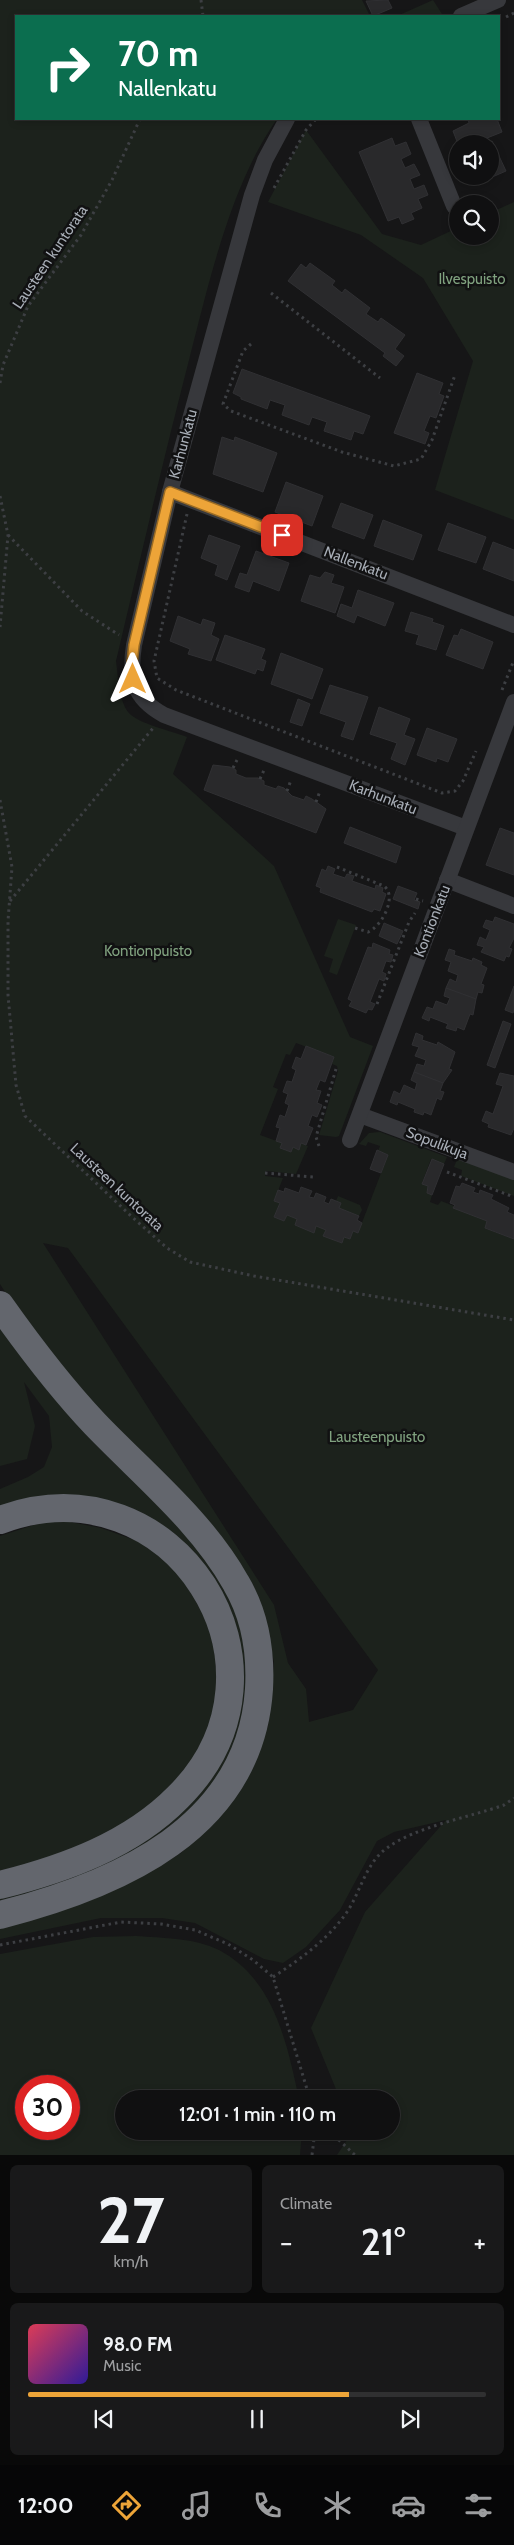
<!DOCTYPE html>
<meta charset="utf-8">
<style>
:root{--surface:#101011;--page:#19191a;--text:#f1f3f6;--muted:#9c9d9f;--line:#303031;--accent:#eda438}
body{margin:0;font-family:Cabin,sans-serif;background:var(--page);color:var(--text);height:100vh;display:flex;flex-direction:column;font-size:19px;white-space:nowrap}
*{box-sizing:border-box;margin:0}
p{font-size:16px;color:var(--muted)}
.icon{flex:none;width:28px;height:28px;fill:none;stroke:currentColor;stroke-width:2;stroke-linecap:round;stroke-linejoin:round}
.map{position:relative;height:2155px;overflow:hidden}
.sheet{display:flex;flex-direction:column;gap:10px;padding:10px;background:#090909;flex:1}
.sheet>*{flex:none}
.guide{position:absolute;left:15px;top:15px;width:485px;height:105px;border-radius:0px;box-shadow:0 2px 8px #0003,0 0 0 1px var(--line);background:#0b6e4f;color:#fff;overflow:hidden}
.controls{position:absolute;left:449px;top:135px;display:grid;gap:10px}
.controls a{display:grid;place-items:center;width:50px;height:50px;border-radius:50%;background:var(--surface);box-shadow:0 2px 8px #0003,0 0 0 1px var(--line);font-size:25px}
.speed{position:absolute;left:15px;top:2075px;display:flex;gap:10px;font-size:25px;font-weight:700;text-align:center}
.speed>*{display:grid;place-content:center;width:65px;height:65px;border-radius:50%;background:var(--surface);box-shadow:0 2px 8px #0003,0 0 0 1px var(--line);line-height:1}
.speed .limit{border:8px solid #d22;background:#fff;color:#111}
.pin{position:absolute;display:grid;place-items:center;width:42px;height:42px;color:#fff;margin:-21px;border-radius:10px;box-shadow:0 2px 8px #0006}
.me{position:absolute;width:55px;margin:-28px;rotate:0deg;stroke-linejoin:round;filter:drop-shadow(0 0 4px #0008)}
.turn{display:flex;align-items:center;gap:18px;height:105px;padding:0 20px;font-size:22px}
.turn .icon{width:65px;height:65px;stroke-width:2.5}
.turn b{display:block;font-size:35px;line-height:42px}
.big{font-size:38px;font-weight:600;line-height:1.1}
.sheet .widget{flex:1;display:flex;flex-direction:column;justify-content:center;gap:8px;min-width:0;padding:0 18px;border-radius:8px;background:var(--page)}
.sheet .dial{align-items:center;gap:0}
.dial b{font-size:65px;line-height:1}
.song{display:flex;align-items:center;gap:15px}
.cover{width:60px;height:60px;border-radius:8px;background:linear-gradient(135deg,hsl(350 70% 55%),hsl(250 70% 35%))}
.played{height:5px;border-radius:2px;background:linear-gradient(90deg,var(--accent) 70%,var(--line) 70%)}
.keys{display:flex;justify-content:space-around;direction:ltr}
.heat{display:flex;justify-content:space-between;align-items:center;font-size:28px;direction:ltr}
.sheet .tiles{flex:1;display:grid;gap:10px;grid-template-columns:1fr 1fr}
.widget:last-child{grid-column:span 2}
.trip{position:absolute;left:115px;top:2090px;width:285px;height:50px;border-radius:25px;background:var(--surface);box-shadow:0 2px 8px #0003,0 0 0 1px var(--line);font-weight:600;line-height:50px;text-align:center}
.tabs{display:flex;height:80px;justify-content:space-around;align-items:center;background:#060607;color:var(--muted)}
.tabs .icon{width:35px;height:35px}
.tabs .active{color:var(--accent)}
.tabs b{font-size:22px;color:var(--text)}
.map>svg:first-child{display:block}
.green{fill:#1c221c;fill-rule:evenodd}
.building{fill:#29292b;stroke:#303033}
.lines{fill:none;stroke-linecap:round;stroke-linejoin:round}
.path{stroke:#3d3f43;stroke-width:3;stroke-dasharray:2.5 4;stroke-linecap:butt}
.street{stroke:#37383c;stroke-width:16}
.highway{stroke:#63666d;stroke-width:28}
.route-casing{stroke:#9a6b24;stroke-width:12}
.route{stroke:#eda438;stroke-width:9}
.labels{text-anchor:middle;dominant-baseline:central;stroke-width:5;stroke-linejoin:round;paint-order:stroke}
.street-label{font-size:15px;fill:#a8aeb7;stroke:#111112}
.park-label{font-size:15px;fill:#80a27f;stroke:#111112}
</style>
<div class="map">
<svg width="514" height="2155" viewBox="0 0 514 2155">
<rect width="100%" height="100%" fill="#161617"/>
<!-- green -->
<g class="green">
<path d="M0 0H362L370 16H16V119H277C231 184 210 279 190 356 164 457 140 559 116 661 118 676 119 700 128 712 138 724 172 731 187 737L173 774 274 866 350 1037 373 1046 339 1136 336 1137 319 1135 338 1071 337 1066 332 1064 334 1057 296 1043 290 1055 286 1054 273 1087 278 1089 260 1135 282 1143 280 1148 291 1152 293 1147 299 1149 301 1143 308 1146 296 1174 266 1171 265 1176 283 1178 274 1201 280 1203 274 1217 284 1221 287 1215 297 1219 295 1225 313 1232 316 1226 326 1230 324 1236 342 1243 344 1237 350 1239 353 1231 358 1233 388 1155 378 1151 380 1146 368 1142 366 1146 359 1144 369 1133 380 1132 447 1157 444 1164 431 1159 422 1183 428 1186 427 1193 432 1195 430 1202 438 1205 441 1201 454 1206V1208L487 1221 485 1228 514 1239V2155H337L353 2131H391V2099H340L311 2028 365 1912 446 1820 394 1832 377 1841 340 1910 306 1947 283 1963 264 1959 195 1923 162 1918H101L0 1939V1924L142 1875 181 1853 215 1819 247 1774 268 1726 274 1662 262 1611 127 1440 57 1364 24 1322 0 1284ZM43 1243 68 1248 378 1670 353 1710 309 1722 306 1689 288 1663 274 1605Z"/>
<path d="M433 0 442 14 437 16H397Z"/>
<path d="M306 130 382 234 421 245 457 228 458 236H490V213L514 202V520L435 490 473 361 423 278 361 235 268 202Z"/>
<path d="M338 919 356 925 337 975 329 972 333 959 324 956Z"/>
<path d="M458 1157 514 1179V1196L461 1176 462 1170 454 1167Z"/>
<path d="M338 1196 360 1205 362 1210 359 1216 339 1208 341 1203 336 1201Z"/>
<path d="M0 1326 158 1498 227 1582 252 1662 242 1735 208 1797 117 1866 0 1904V1894L175 1813 239 1662 146 1518 118 1504 88 1499 0 1511V1489L28 1477 44 1467 52 1447 49 1416 24 1382 35 1426 27 1459 0 1466Z"/>
<path d="M43 1522H70L101 1528 137 1541 163 1558 184 1579 213 1633 218 1692 207 1732 189 1766 163 1799 81 1849 0 1874V1536Z"/>
<path d="M136 1936C163 1938 195 1938 219 1950 274 1979 287 2043 299 2099H124V2131H302L300 2155H0V1954L93 1937ZM26 2086H69V2129H26Z"/>
</g>
<!-- building -->
<g class="building">
<path d="M388 0 392 8 373 16 366 1Z"/>
<path d="M468 119H497L502 132 472 144H458L453 131 469 123Z"/>
<path d="M392 138 395 146 406 142 411 154 401 159 405 168 414 164 420 175 410 179 414 189 424 185 428 195 418 199 422 208 411 213 414 219 402 224 399 217 388 221 359 152Z"/>
<path d="M492 141 506 171 474 185 470 176H490V144H486Z"/>
<path d="M310 263 335 281 332 285 342 293 345 289 370 308 366 314 378 322 381 318 405 335 395 349 404 356 396 366 383 356 385 353 288 281 301 264 306 268Z"/>
<path d="M242 369 370 416 363 434 354 431 351 440 324 431 327 422 312 417 309 425 282 415 285 405 270 400 267 409 241 399V397L233 393Z"/>
<path d="M417 373 443 383 439 394 444 396 436 418 430 416 424 431 429 433 425 444 394 433Z"/>
<path d="M222 437 234 441 235 437 277 453 263 492 213 474Z"/>
<path d="M286 482 323 496 312 526 275 512Z"/>
<path d="M341 503 373 515 364 539 332 527Z"/>
<path d="M383 520 422 535 413 560 374 546Z"/>
<path d="M448 523 486 537 476 563 438 550Z"/>
<path d="M209 535 240 546 227 580 215 575 218 565 201 558Z"/>
<path d="M493 542 514 550V581L483 569Z"/>
<path d="M256 551 289 563 279 591 253 581 249 592 235 587 240 573 247 575Z"/>
<path d="M325 572 334 575 331 583 344 587 335 613 301 601 310 575 320 578Z"/>
<path d="M358 590 394 603 385 626 357 615 354 623 337 616 341 604 352 608Z"/>
<path d="M411 612 433 619 432 622 444 626 436 650 416 644 419 635 405 631Z"/>
<path d="M178 616 201 625 203 619 215 623 211 635 219 639 211 661 188 654 190 649 170 641Z"/>
<path d="M461 629 493 642 483 669 446 655 454 635 458 636Z"/>
<path d="M225 635 265 649 261 659 266 661 263 671 257 669 255 674 216 660Z"/>
<path d="M281 653 323 669 312 699 271 684Z"/>
<path d="M330 685 368 697 353 740 341 736 346 722 320 713Z"/>
<path d="M298 699 310 704 302 726 290 722Z"/>
<path d="M379 707 410 719 404 735 415 739 405 765 391 759 397 743 370 734Z"/>
<path d="M427 728 457 739 448 762 437 758 436 762 417 755Z"/>
<path d="M213 765 230 767 236 770V774L246 778H258L264 781V785L276 789 278 786 284 788 292 796 304 800 306 796 312 799 326 809 316 833 204 790Z"/>
<path d="M350 827 401 847 396 863 344 843Z"/>
<path d="M500 828 514 833V875L486 865Z"/>
<path d="M328 866 335 869 333 874 345 878 347 874 354 876 352 881 375 889 376 885 383 888 382 892 386 894 380 911 374 909 372 912 320 892 321 888 316 886 322 869 326 871Z"/>
<path d="M398 886 417 893 414 900 420 902 418 909 393 899Z"/>
<path d="M495 917 514 924V938L509 948 512 949 509 957 506 956 504 961 481 952 484 947 477 945 480 937 486 940 490 930 483 927 486 920 493 922Z"/>
<path d="M384 923 403 931 397 944 379 936Z"/>
<path d="M373 943 390 950 389 954 393 955 391 962 386 961 382 972 386 974 384 981 379 979 370 1002 375 1004 372 1010 368 1009 366 1013 349 1006 352 1001 348 999 368 947 372 948Z"/>
<path d="M449 949 455 951 454 955 472 961 473 958 482 962 481 965 487 968 481 984 484 985 482 993 478 992 476 999 446 988 450 979 456 982 458 975 448 971 451 962 445 960Z"/>
<path d="M514 986V1009L513 1013 505 1010Z"/>
<path d="M446 988 476 999 473 1015 470 1014 464 1030 457 1027 456 1031 446 1028 448 1024 430 1017 429 1021 422 1018 427 1007 433 1009 436 1001 447 1005 450 998 444 996Z"/>
<path d="M503 1021 511 1024 495 1068 487 1065Z"/>
<path d="M416 1033 423 1036 422 1040 437 1045 438 1042 455 1052 449 1069 452 1070 443 1083 414 1072 417 1064 424 1066 426 1060 415 1056 419 1047 412 1045Z"/>
<path d="M306 1046 334 1057 325 1082 320 1080 316 1090 321 1091 317 1103 322 1105 317 1117 312 1115 308 1126 313 1128 306 1145 301 1143 299 1150 293 1147 291 1152 280 1148 282 1143 276 1141 280 1128 276 1127 280 1115 285 1117 289 1105 285 1103 288 1094 283 1092 287 1081 292 1082 296 1070 292 1068 296 1057 301 1059Z"/>
<path d="M414 1072 443 1083 440 1091 444 1092 441 1100 437 1098 431 1115 424 1112 423 1115 414 1112 415 1109 398 1102 397 1105 390 1102 394 1091 400 1094 404 1085 415 1090 417 1083 411 1080Z"/>
<path d="M500 1073 514 1076V1128L511 1135 488 1127 489 1124 482 1121 486 1111 493 1114 503 1086 496 1084Z"/>
<path d="M377 1150 388 1155 381 1173 370 1169Z"/>
<path d="M432 1159 444 1164 432 1195 427 1193 428 1186 422 1184Z"/>
<path d="M462 1183 475 1188 473 1192 479 1194 480 1190 493 1195 491 1199 509 1208 507 1212 514 1215V1239L485 1228 487 1221 453 1208 455 1205 450 1203 456 1186 460 1187Z"/>
<path d="M301 1187 312 1191 309 1197 314 1198 316 1193 326 1197 324 1202 329 1204 331 1199 341 1203 339 1208 359 1216 357 1220 362 1223 358 1233 353 1231 350 1239 344 1237 342 1243 323 1236 326 1230 316 1226 314 1233 295 1225 297 1219 287 1215 284 1221 274 1217 280 1203 274 1201 278 1190 284 1192 285 1188 299 1193Z"/>
</g>
<g class="lines">
<!-- path -->
<g class="path">
<path d="M201 0 203 16"/>
<path d="M506 17 514 13"/>
<path d="M274 188 306 130 316 119"/>
<path d="M271 293 380 378"/>
<path d="M251 344 243 351 223 404 231 411 342 452 394 466 421 459 432 440 455 375"/>
<path d="M0 383 3 365 28 306 81 235 112 180 140 119"/>
<path d="M0 496 8 535 0 627"/>
<path d="M187 514 154 661 157 678 176 690 442 793 455 791 463 781 476 751"/>
<path d="M8 535 82 611 119 635"/>
<path d="M502 690 514 660"/>
<path d="M233 768 237 760"/>
<path d="M260 779 264 770"/>
<path d="M287 791 291 780"/>
<path d="M0 800 12 867 8 921V995L16 1085 25 1116 131 1216 167 1248 190 1262 254 1276 514 1320"/>
<path d="M316 802 320 791"/>
<path d="M337 867 384 886C398 897 381 927 368 932L355 928"/>
<path d="M416 899 423 901"/>
<path d="M10 901 154 727"/>
<path d="M377 1004 409 922 415 913"/>
<path d="M319 1146 316 1137 336 1069"/>
<path d="M447 1172 514 1197"/>
<path d="M265 1173 313 1177"/>
<path d="M0 1945 121 1922 161 1924 195 1930 228 1944 253 1960 273 1977 310 2099"/>
<path d="M273 1977C302 1958 330 1938 349 1909 361 1889 367 1862 387 1848 415 1827 470 1817 504 1805L514 1798"/>
<path d="M329 2131 355 2155"/>
<path d="M312 2155 315 2131"/>
</g>
<!-- street -->
<g class="street">
<path d="M461 16 498 0"/>
<path d="M287 119 265 160 252 195 170 492 134 645C129 678 133 698 164 715L466 828"/>
<path d="M419 119 454 206"/>
<path d="M170 492 514 625"/>
<path d="M447 880 514 906"/>
<path d="M360 1115 514 1172"/>
<path d="M350 1140 514 702"/>
</g>
<!-- highway -->
<g class="highway">
<path d="M0 1305C29 1346 61 1388 95 1424 144 1475 202 1522 236 1583 255 1615 261 1653 259 1689 250 1829 117 1885 0 1915"/>
<path d="M0 1520C174 1456 308 1668 178 1797 131 1845 64 1869 0 1885"/>
</g>
</g>
<g class="lines">
<!-- route casing -->
<g class="route-casing">
<path id="route" d="M133 679 132 663 134 645 170 492 282 535"/>
</g>
<!-- route -->
<use href="#route" class="route"/>
</g>
<g class="labels">
<!-- street labels -->
<g class="street-label">
<text transform="translate(50 257) rotate(-56)">Lausteen kuntorata</text>
<text transform="translate(183 444) rotate(-75)">Karhunkatu</text>
<text transform="translate(356 563) rotate(21)">Nallenkatu</text>
<text transform="translate(383 797) rotate(21)">Karhunkatu</text>
<text transform="translate(432 921) rotate(-69)">Kontionkatu</text>
<text transform="translate(437 1143) rotate(21)">Sopulikuja</text>
<text transform="translate(117 1187) rotate(43)">Lausteen kuntorata</text>
</g>
<!-- park labels -->
<g class="park-label">
<text x="472" y="279">Ilvespuisto</text>
<text x="148" y="951">Kontionpuisto</text>
<text x="377" y="1437">Lausteenpuisto</text>
</g>
</g>
</svg>
<div class="controls">
<a><svg class="icon" aria-label="sound" viewBox="0 0 24 24"><path d="M4 9h4l5-4v14l-5-4H4zM17 9q2 3 0 6"/></svg></a>
<a><svg class="icon" aria-label="search" viewBox="0 0 24 24"><circle cx="10" cy="10" r="6"/><path d="M15 15l6 6"/></svg></a>
</div>
<div class="speed"><div class="limit">30</div></div>
<div class="pin" style="left:282px;top:535px;background:#d93025"><svg class="icon" aria-label="arrive" viewBox="0 0 24 24"><path d="M6 21V4h12l-3 4 3 4H6"/></svg></div>
<svg class="me" style="left:133px;top:679px" viewBox="-20 -20 40 40"><path d="M0-17L14 15 0 8-14 15z" fill="#eda438" stroke="#fff" stroke-width="4"/></svg>
<div class="trip">12:01 · 1 min · 110 m</div>
<div class="guide">
<div class="turn"><svg class="icon" aria-label="right" viewBox="0 0 24 24"><path d="M7 20v-9h11M14 6l5 5-5 5"/></svg><div><b>70 m</b>Nallenkatu</div></div>
</div>
</div>
<section class="sheet">
<div class="tiles">
<div class="widget dial"><b>27</b><p>km/h</p></div>
<div class="widget"><p>Climate</p>
<div class="heat"><a>−</a><b class="big">21°</b><a>+</a></div>
</div>
<div class="widget">
<div class="song"><i class="cover"></i><div><b>98.0 FM</b><p>Music</p></div></div>
<div class="played"></div>
<div class="keys"><svg class="icon" aria-label="previous" viewBox="0 0 24 24"><path d="M18 5L8 12l10 7zM5 5v14"/></svg><svg class="icon" aria-label="pause" viewBox="0 0 24 24"><path d="M8 5v14M16 5v14"/></svg><svg class="icon" aria-label="next" viewBox="0 0 24 24"><path d="M6 5l10 7-10 7zM19 5v14"/></svg></div>
</div>
</div>
</section>
<nav class="tabs">
<b>12:00</b>
<svg class="icon active" aria-label="directions" viewBox="0 0 24 24"><path d="M12 3l9 9-9 9-9-9zM9 14v-3h6M13 9l2 2-2 2"/></svg>
<svg class="icon" aria-label="music" viewBox="0 0 24 24"><path d="M9 18V5l10-2v13"/><circle cx="6" cy="18" r="3"/><circle cx="16" cy="16" r="3"/></svg>
<svg class="icon" aria-label="phone" viewBox="0 0 24 24"><path d="M5 4h4l2 5-3 2q2 4 5 5l2-3 5 2v4C11 20 4 13 5 4z"/></svg>
<svg class="icon" aria-label="climate" viewBox="0 0 24 24"><path d="M12 3v18M4 7l16 10M4 17L20 7"/></svg>
<svg class="icon" aria-label="car" viewBox="0 0 24 24"><path d="M5 17H2v-5l4-1 3-4h7l3 4 3 1v5h-3M9 17h6M6 11h13"/><circle cx="7" cy="17" r="2"/><circle cx="17" cy="17" r="2"/></svg>
<svg class="icon" aria-label="filters" viewBox="0 0 24 24"><path d="M4 7h16M4 17h16"/><circle cx="9" cy="7" r="2"/><circle cx="15" cy="17" r="2"/></svg>
</nav>
